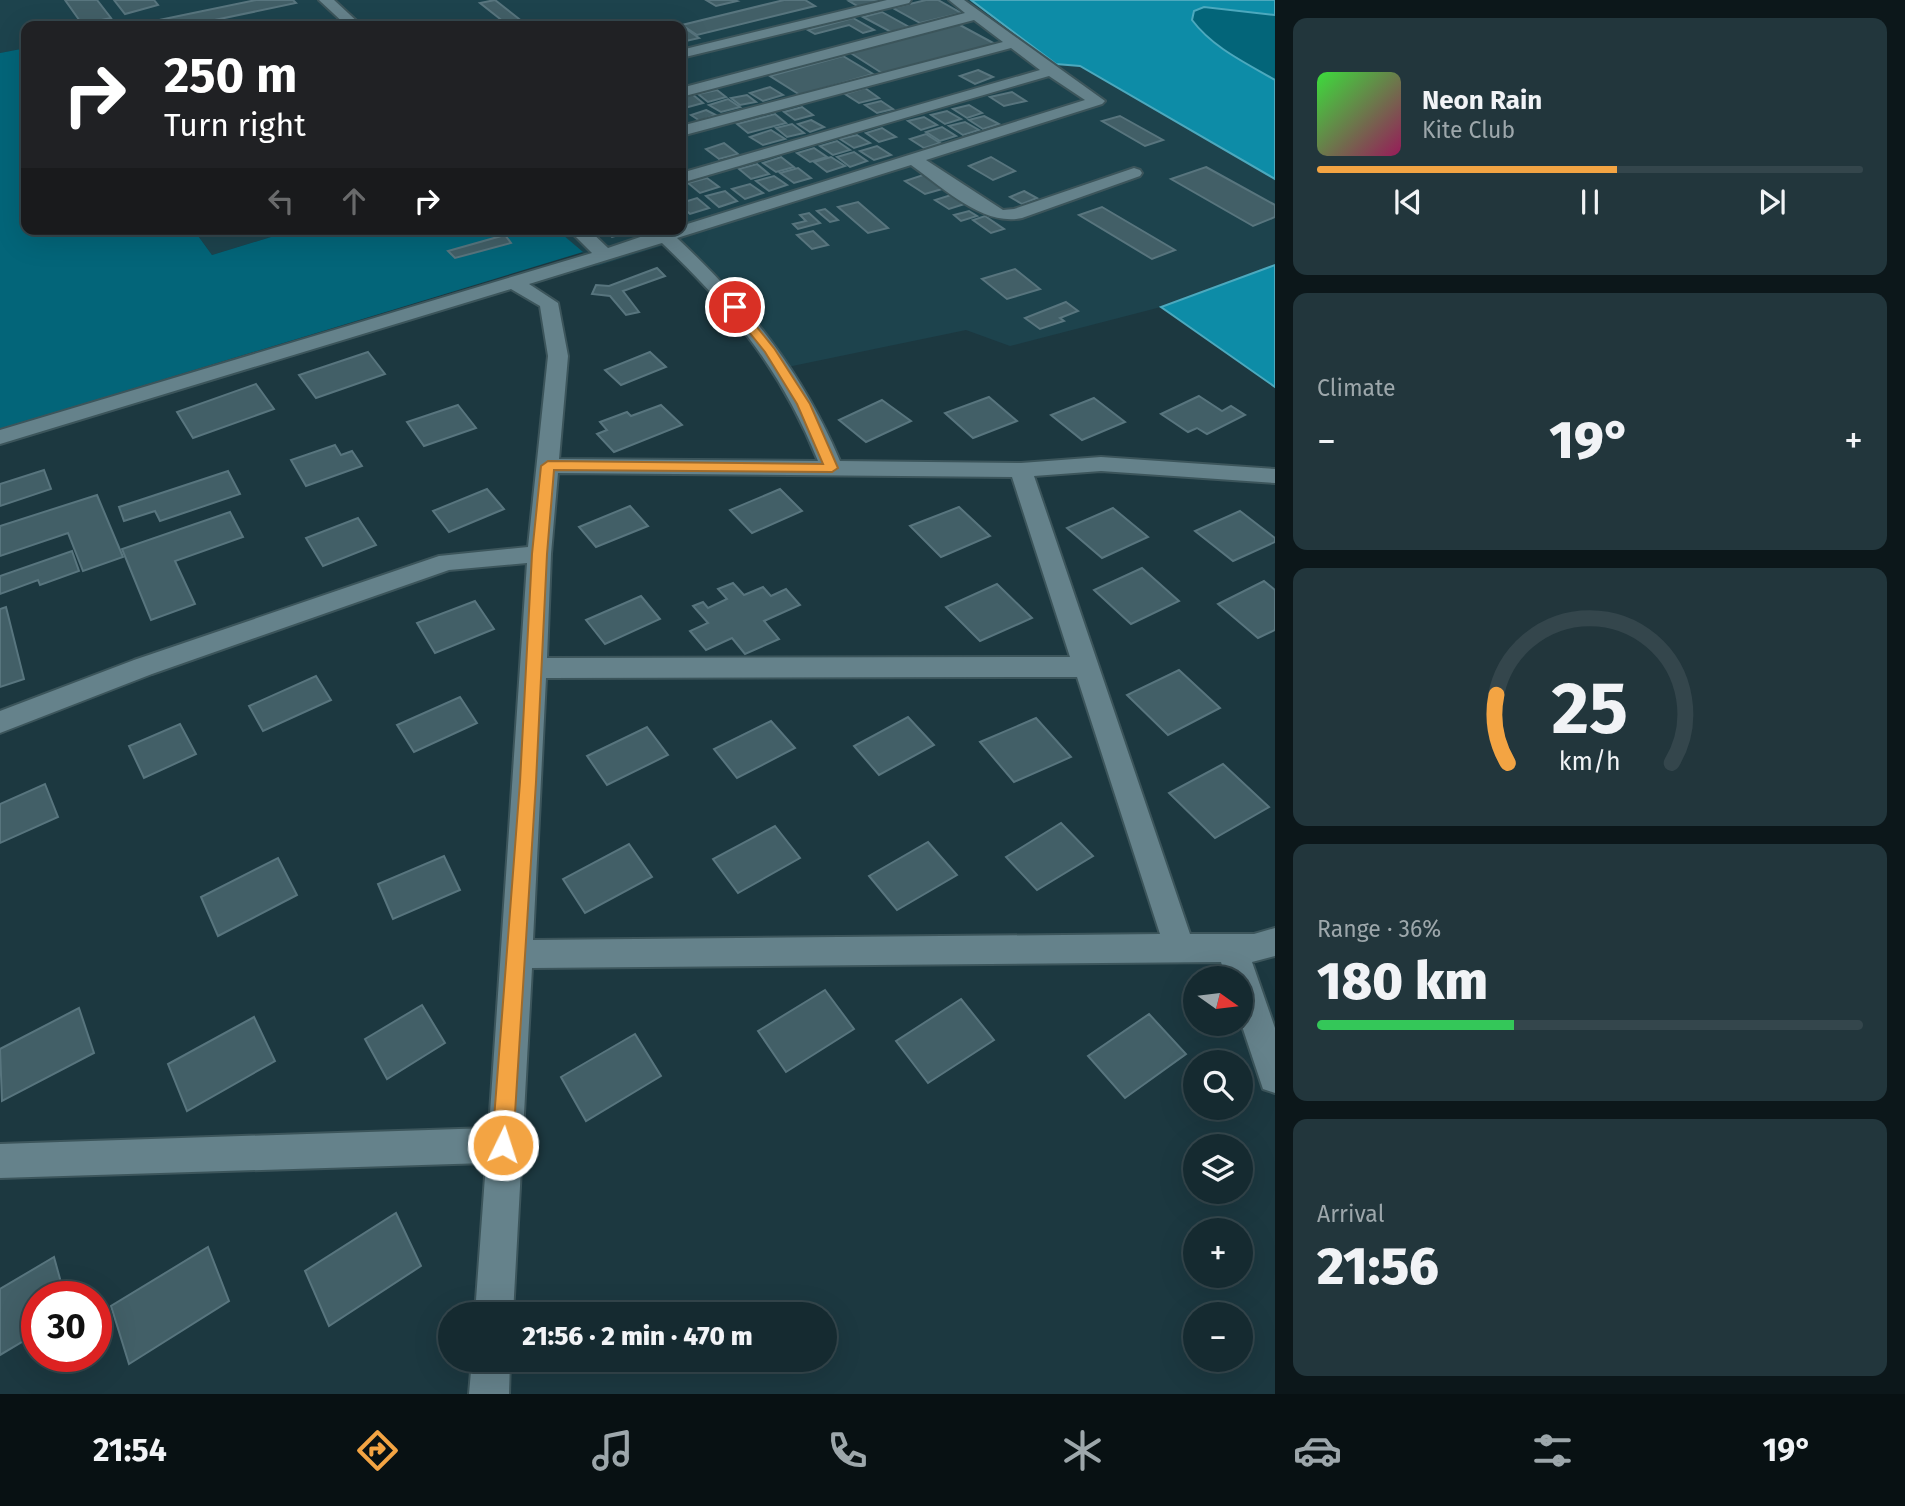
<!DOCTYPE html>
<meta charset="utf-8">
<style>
:root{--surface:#152a30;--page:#22363c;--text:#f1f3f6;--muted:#9da7ab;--line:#34464c;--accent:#f3a443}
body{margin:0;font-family:"Fira Sans",sans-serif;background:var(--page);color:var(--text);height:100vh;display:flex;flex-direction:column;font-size:26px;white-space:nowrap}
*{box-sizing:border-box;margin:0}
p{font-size:23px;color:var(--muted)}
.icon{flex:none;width:38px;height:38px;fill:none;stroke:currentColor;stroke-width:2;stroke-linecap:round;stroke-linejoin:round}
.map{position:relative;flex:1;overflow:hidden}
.side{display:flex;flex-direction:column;gap:18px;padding:18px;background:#0c171a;width:630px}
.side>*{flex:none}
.top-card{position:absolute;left:21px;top:21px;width:665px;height:214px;border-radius:14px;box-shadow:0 7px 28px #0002,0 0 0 2px var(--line);background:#202124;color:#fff;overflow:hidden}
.needle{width:46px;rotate:104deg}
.buttons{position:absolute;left:1183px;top:966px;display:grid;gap:14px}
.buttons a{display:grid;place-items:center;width:70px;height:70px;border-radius:50%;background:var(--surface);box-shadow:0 7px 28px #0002,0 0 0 2px var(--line);font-size:35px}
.speed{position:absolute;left:21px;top:1281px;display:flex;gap:14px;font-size:35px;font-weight:700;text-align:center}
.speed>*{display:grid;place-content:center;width:91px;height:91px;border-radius:50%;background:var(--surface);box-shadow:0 7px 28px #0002,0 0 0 2px var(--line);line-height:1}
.speed .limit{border:10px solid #d22;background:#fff;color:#111}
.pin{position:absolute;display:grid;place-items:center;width:60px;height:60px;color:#fff;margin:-30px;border:4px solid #fff;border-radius:50%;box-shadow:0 2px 7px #0007}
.me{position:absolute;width:77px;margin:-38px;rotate:4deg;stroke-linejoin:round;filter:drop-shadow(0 0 5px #0008)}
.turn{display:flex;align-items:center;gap:24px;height:147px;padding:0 28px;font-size:32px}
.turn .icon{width:91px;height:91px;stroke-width:2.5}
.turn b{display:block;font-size:49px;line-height:60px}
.lanes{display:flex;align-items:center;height:66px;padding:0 28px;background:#0003;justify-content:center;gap:35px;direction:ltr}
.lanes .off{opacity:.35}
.big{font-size:52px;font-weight:800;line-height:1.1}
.side .widget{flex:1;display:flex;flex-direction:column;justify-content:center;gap:10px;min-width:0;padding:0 24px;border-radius:14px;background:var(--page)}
.side .dial{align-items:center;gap:0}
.dial svg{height:182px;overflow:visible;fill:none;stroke:var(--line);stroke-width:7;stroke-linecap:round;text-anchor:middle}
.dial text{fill:var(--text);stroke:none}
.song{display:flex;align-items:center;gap:21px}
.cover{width:84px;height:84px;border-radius:10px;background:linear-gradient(135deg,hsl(120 70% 55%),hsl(330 70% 35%))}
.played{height:7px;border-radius:4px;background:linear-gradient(90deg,var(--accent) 55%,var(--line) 55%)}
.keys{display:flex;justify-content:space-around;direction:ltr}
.heat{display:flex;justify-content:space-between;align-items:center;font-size:38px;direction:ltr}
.charge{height:10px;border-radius:5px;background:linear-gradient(90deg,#34c759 36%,var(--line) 0)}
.trip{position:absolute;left:438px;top:1302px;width:399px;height:70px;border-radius:35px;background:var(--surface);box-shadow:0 7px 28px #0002,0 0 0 2px var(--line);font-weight:800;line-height:70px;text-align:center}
.menu{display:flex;height:112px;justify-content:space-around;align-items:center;background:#081113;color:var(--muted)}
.menu .icon{width:49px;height:49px}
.menu .on{color:var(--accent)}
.menu b{font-size:32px;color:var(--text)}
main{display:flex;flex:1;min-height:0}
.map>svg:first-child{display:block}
.built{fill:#1d434d}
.green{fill:#036579}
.water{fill:#0d8ca7;stroke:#4ca9be;stroke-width:2}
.building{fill:#425f67;stroke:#58757e;stroke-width:2}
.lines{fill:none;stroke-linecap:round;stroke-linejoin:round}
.minor-casing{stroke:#3c555b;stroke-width:4}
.minor{fill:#65828b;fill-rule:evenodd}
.route{fill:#f3a443;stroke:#9e6b2c;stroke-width:2}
</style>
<main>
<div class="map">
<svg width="1275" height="1394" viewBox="0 0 1275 1394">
<rect width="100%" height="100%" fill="#1c3840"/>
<!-- built -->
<g class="built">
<path d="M0 0H971L1056 64 1080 66 1275 179V265L1161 307 1010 346 966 330 773 370 760 348 711 289 668 244 597 266 556 229H681V26H26V48L0 53Z"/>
<path d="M193 229H297L212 255Z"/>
</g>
<!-- green -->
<g class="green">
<path d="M1204 7 1275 15V80C1246 63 1213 47 1192 20L1193 11Z"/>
<path d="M26 48V229H193L212 255 297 229H556L583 252 0 429V53Z"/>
</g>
<!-- water -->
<g class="water">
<path d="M971 0H1275V15L1204 7 1194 11 1192 20C1213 48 1246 63 1275 80V179L1080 66 1056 64Z"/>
<path d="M1275 265V387L1161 307Z"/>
</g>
<!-- building -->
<g class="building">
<path d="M65 0H97L111 18 82 24Z"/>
<path d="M114 0H154L158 5 125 14Z"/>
<path d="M256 0H293L296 3 186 26 135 25Z"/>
<path d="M495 0 528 26H509L480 3Z"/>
<path d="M706 0H734L737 1 716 6Z"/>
<path d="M784 0H805L815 6 697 35 682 25Z"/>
<path d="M855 0H891L859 7 849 1Z"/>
<path d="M926 0H938L961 13 920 23 893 8Z"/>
<path d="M882 12 909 27 891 32 863 17Z"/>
<path d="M853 18 874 30 863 33 849 25 815 34 808 30Z"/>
<path d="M958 24 997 45 885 75 849 52Z"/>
<path d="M685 28 699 38 686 41 681 37V29Z"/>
<path d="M843 56 873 74 800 95 770 76Z"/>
<path d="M978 70 993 77 975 84 960 76Z"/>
<path d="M770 87 783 95 763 101 750 93Z"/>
<path d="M865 88 879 98 859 103 845 94Z"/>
<path d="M717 90 726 97 708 102 698 94Z"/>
<path d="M1012 92 1026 101 1004 106 990 97Z"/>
<path d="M692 94 703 103 681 109V97Z"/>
<path d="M747 95 756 102 740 105 731 98Z"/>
<path d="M728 99 740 107 721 112 709 105Z"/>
<path d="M881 101 893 109 877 113 865 105Z"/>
<path d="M969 105 982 113 967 118 953 109Z"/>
<path d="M802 107 813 115 795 120 784 112Z"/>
<path d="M706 110 716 115 700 121 691 115Z"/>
<path d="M947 111 961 119 945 124 931 115Z"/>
<path d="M775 114 786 123 748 133 737 124Z"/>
<path d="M984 116 999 124 983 129 969 120Z"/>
<path d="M1120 116 1163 140 1145 146 1102 121Z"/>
<path d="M924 117 937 125 921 130 908 121Z"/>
<path d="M811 120 824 127 810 132 798 124Z"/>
<path d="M965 122 979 130 963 135 949 126Z"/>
<path d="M792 124 804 133 787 137 776 128Z"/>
<path d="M942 127 956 136 940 141 926 132Z"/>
<path d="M882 128 896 137 879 142 866 133Z"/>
<path d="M771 130 785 139 763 145 750 137Z"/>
<path d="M926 134 940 143 924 148 910 139Z"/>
<path d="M857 135 870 143 854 148 840 139Z"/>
<path d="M837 141 850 150 833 155 820 146Z"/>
<path d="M724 143 738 154 719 159 706 149Z"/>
<path d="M877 146 891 155 874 160 860 151Z"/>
<path d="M814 148 827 157 810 162 797 153Z"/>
<path d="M854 152 867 161 850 167 837 157Z"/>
<path d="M781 157 794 167 776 172 763 163Z"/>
<path d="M831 157 845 166 827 172 814 162Z"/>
<path d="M991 157 1015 171 993 180 969 166Z"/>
<path d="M757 164 769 174 751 179 739 169Z"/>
<path d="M1206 167 1275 205V217L1253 226 1171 179Z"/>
<path d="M798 168 811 178 794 183 780 173Z"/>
<path d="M929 173 949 187 925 194 905 181Z"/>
<path d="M774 176 787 185 769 191 756 181Z"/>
<path d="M707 178 719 187 700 193 688 183Z"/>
<path d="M750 184 763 193 745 199 732 189Z"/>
<path d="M725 191 737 201 719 207 706 196Z"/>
<path d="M1024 191 1037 198 1022 204 1010 197Z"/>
<path d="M954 194 968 203 949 209 935 200Z"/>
<path d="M697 198 709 208 690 214 681 206V203Z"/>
<path d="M858 202 888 228 868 233 838 207Z"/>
<path d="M1102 207 1175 250 1152 259 1079 215Z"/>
<path d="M825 209 838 220 830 222 817 211Z"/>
<path d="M969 211 977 216 961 221 954 215Z"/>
<path d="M809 213 820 223 798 229 793 224 806 221 800 215Z"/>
<path d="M985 216 1004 229 991 233 973 220Z"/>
<path d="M604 229H631L633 231 612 237Z"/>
<path d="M813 231 828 245 812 249 797 235Z"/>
<path d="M505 235 511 243 455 258 448 251Z"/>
<path d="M657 268 665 276 623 291 639 312 626 315 610 296 592 294 596 285 609 286Z"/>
<path d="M1015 269 1040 289 1007 299 982 279Z"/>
<path d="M1066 302 1078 311 1060 318 1064 321 1040 329 1025 318Z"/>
<path d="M368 352 385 374 316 398 299 375Z"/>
<path d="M650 352 666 367 621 385 605 370Z"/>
<path d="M256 384 274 409 193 438 177 412Z"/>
<path d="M1199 396 1222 411 1231 406 1245 415 1207 434 1197 428 1188 432 1161 414Z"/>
<path d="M989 397 1017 421 973 438 945 413Z"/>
<path d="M1094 398 1125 422 1082 440 1051 415Z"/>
<path d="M882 400 911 421 866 442 839 420Z"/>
<path d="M458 405 476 428 424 446 407 422Z"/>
<path d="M661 405 682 425 614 452 597 434 607 430 600 422 627 412 631 416Z"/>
<path d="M335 445 341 455 352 451 362 466 306 486 291 460Z"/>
<path d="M44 470 51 489 0 506V484Z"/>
<path d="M228 471 240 494 160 521 155 511 124 521 119 507Z"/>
<path d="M487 489 504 509 449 532 433 511Z"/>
<path d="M780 489 802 511 752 533 730 510Z"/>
<path d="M97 495 123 557 83 571 68 533 0 556V526Z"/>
<path d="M630 506 648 526 596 547 579 527Z"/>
<path d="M959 507 990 536 941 557 910 526Z"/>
<path d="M1113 508 1148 537 1102 558 1067 528Z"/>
<path d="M1240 511 1275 538V542L1233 561 1195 531Z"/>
<path d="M230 512 243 537 175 561 195 604 151 620 122 549Z"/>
<path d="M358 518 376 545 323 566 306 538Z"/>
<path d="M72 551 79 571 40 585 38 580 0 594V576Z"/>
<path d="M1142 568 1179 601 1131 624 1094 590Z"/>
<path d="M1264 581 1275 590V630L1258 638 1218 604Z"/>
<path d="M733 583 744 595 763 587 771 596 786 589 800 605 764 621 779 639 745 654 732 638 706 650 690 631 708 623 693 606 703 602 708 608 727 599 718 589Z"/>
<path d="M997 584 1032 618 980 641 946 607Z"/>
<path d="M641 596 660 619 605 644 586 620Z"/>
<path d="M475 601 494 629 435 653 417 623Z"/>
<path d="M6 607 24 679 0 687V609Z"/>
<path d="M1179 670 1220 708 1168 735 1127 695Z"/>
<path d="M316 676 331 700 263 731 249 706Z"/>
<path d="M460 697 477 723 414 752 397 725Z"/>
<path d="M908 717 934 745 879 775 854 746Z"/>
<path d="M1036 718 1071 757 1014 782 980 742Z"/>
<path d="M771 721 795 748 737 778 714 749Z"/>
<path d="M180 724 196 754 144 778 129 746Z"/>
<path d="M647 727 668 755 607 785 587 756Z"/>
<path d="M1223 764 1269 807 1215 838 1169 793Z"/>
<path d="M45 784 58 817 0 843V804Z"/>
<path d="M1061 823 1093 856 1037 890 1006 857Z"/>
<path d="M775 826 800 858 738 893 713 859Z"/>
<path d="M928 842 957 875 897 910 869 876Z"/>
<path d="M629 844 652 877 585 913 563 879Z"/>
<path d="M444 856 460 890 393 919 378 884Z"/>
<path d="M278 858 297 895 218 936 201 897Z"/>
<path d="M825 990 854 1029 786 1072 758 1031Z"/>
<path d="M961 999 994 1040 928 1083 896 1041Z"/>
<path d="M422 1005 445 1043 387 1079 365 1039Z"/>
<path d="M79 1008 94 1053 2 1101 0 1049Z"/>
<path d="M1149 1014 1186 1054 1125 1098 1088 1056Z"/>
<path d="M254 1017 275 1061 187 1111 168 1064Z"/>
<path d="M635 1034 661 1076 586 1121 561 1077Z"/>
<path d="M396 1213 421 1266 329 1326 305 1271Z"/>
<path d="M208 1247 229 1301 129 1364 111 1306Z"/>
<path d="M54 1257 65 1297H37V1333L0 1355V1289Z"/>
</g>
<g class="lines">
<!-- minor casing -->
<g class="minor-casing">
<g id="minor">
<path d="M319 0H334L362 26H347Z"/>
<path d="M887 0H911L909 3 681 58V50Z"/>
<path d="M949 0H964L1105 101 1102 104 926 160 1003 210 1014 209 1134 168 1140 170 1142 173 1140 176 1022 218C983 227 941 186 911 165L677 238C748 305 802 371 840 461L1021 463 1101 457 1275 469V483L1101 471 1034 476 1190 934H1254L1275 928V956L1252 962 1275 1028V1093L1263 1089 1241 1023V978H1226L1221 962 532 968 513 1314H475L486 1163 0 1178V1144L489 1128 527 563 449 570 152 674 0 733V711L134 660 439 556 528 547 548 356 540 306 511 289 0 444V430L592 253 568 229H588L608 248 658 231 681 229V226L1085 100 1049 76 681 183V173L1040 70 1011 48 681 136V126L1003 42 974 20 681 97V88L965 13ZM662 243C733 311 781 369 818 461L559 459 568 356 558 303 529 284ZM558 473 1012 477 1070 657 547 658 551 554ZM1077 677 1160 934 533 940 546 678Z"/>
<path d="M472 1360H510L509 1394H469Z"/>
</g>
</g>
<!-- minor -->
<use href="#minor" class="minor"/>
</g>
<!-- route -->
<path class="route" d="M735 304 739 305 774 348 810 404 838 468 832 472 554 470 547 554 536 782 513 1145 510 1152 503 1155 495 1152 492 1145 520 782 532 554 541 466 548 461 823 464 797 404 765 352 729 307Z"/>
</svg>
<div class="buttons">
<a><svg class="needle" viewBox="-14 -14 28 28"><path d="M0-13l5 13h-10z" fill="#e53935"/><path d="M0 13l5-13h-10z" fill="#9da7ab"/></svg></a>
<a><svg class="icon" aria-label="search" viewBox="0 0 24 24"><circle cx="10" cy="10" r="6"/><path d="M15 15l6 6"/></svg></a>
<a><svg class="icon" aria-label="layers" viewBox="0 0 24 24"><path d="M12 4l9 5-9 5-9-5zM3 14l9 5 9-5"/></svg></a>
<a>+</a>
<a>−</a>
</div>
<div class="speed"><div class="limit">30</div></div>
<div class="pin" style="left:735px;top:307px;background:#d93025"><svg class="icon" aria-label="arrive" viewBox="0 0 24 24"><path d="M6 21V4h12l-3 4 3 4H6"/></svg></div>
<svg class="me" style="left:503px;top:1145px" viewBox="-20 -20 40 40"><circle r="17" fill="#f3a443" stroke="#fff" stroke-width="3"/><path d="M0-11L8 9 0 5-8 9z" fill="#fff"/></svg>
<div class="trip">21:56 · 2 min · 470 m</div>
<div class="top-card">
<div class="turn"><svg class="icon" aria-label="right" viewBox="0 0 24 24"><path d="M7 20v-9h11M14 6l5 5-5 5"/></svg><div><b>250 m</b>Turn right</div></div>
<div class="lanes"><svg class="icon off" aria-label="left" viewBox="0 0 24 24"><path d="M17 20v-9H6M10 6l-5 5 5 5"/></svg><svg class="icon off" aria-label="ahead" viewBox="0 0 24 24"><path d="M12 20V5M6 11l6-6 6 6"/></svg><svg class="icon" aria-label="right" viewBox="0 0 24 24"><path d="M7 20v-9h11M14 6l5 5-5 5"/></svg></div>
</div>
</div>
<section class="side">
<div class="widget">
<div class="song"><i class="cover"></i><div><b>Neon Rain</b><p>Kite Club</p></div></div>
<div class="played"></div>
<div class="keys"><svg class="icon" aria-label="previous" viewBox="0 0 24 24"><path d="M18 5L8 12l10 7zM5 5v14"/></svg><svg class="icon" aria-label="pause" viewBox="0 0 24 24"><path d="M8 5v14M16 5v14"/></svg><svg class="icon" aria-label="next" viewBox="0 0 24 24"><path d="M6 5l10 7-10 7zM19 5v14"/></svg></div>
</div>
<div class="widget"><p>Climate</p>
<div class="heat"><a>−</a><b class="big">19°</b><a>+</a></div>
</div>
<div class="widget dial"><svg viewBox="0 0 100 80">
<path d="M14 69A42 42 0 1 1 86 69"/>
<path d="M14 69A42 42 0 0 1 9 39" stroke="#f3a443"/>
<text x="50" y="56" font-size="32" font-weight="700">25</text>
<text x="50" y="72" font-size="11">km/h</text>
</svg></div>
<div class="widget"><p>Range · 36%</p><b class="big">180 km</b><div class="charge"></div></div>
<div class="widget"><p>Arrival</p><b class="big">21:56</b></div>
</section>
</main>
<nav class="menu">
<b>21:54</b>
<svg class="icon on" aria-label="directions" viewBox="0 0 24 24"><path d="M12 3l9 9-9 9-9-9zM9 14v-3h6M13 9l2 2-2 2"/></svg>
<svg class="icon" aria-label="music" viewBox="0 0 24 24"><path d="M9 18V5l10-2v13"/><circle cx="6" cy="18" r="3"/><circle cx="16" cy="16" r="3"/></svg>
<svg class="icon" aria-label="phone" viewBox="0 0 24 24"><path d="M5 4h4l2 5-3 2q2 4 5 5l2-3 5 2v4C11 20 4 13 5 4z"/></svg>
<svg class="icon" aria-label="climate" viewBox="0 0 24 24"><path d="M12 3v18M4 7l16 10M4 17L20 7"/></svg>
<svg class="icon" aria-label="car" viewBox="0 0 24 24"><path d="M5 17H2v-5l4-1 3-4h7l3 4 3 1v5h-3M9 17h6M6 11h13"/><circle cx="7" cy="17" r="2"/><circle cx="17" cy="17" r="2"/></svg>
<svg class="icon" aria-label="filters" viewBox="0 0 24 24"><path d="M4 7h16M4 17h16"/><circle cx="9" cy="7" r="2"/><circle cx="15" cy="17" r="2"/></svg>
<b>19°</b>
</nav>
